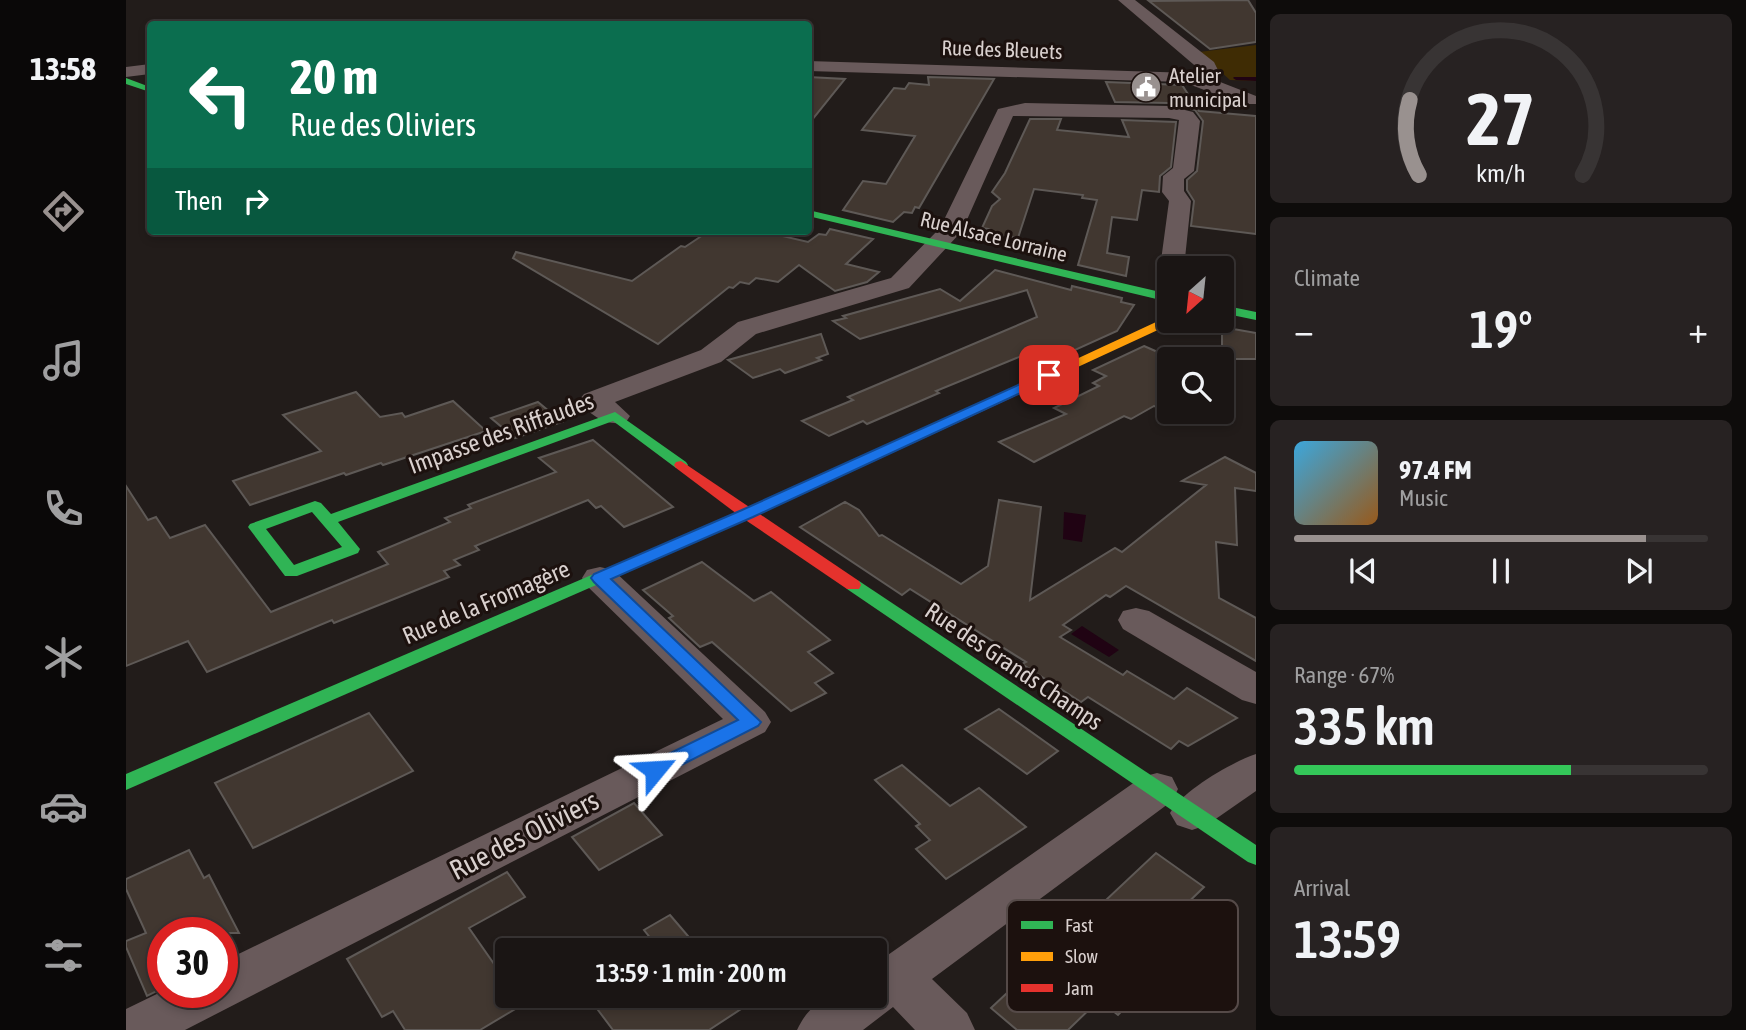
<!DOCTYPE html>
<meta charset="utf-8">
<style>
:root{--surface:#1a1514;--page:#272222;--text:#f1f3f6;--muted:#9f9fa0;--line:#383434;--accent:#99918f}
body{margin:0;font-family:"Asap Condensed",sans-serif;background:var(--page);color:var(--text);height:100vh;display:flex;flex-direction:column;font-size:26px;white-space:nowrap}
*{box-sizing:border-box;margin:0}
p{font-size:23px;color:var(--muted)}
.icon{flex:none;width:38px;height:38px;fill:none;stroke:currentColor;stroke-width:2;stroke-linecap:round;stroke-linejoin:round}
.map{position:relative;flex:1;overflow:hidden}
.sheet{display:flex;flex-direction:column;gap:14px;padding:14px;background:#0e0c0b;width:490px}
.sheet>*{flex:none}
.hud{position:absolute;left:21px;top:21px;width:665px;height:214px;border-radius:7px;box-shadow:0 4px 10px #0003,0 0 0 2px var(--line);background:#0b6e4f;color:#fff;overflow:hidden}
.needle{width:46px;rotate:207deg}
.buttons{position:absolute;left:1031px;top:256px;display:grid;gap:14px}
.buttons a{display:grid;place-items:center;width:77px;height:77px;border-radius:7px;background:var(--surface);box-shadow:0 4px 10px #0003,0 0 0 2px var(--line);font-size:35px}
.speed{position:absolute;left:21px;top:917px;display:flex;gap:14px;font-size:35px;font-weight:700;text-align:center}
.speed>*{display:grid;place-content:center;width:91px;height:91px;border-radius:50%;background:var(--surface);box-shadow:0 4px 10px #0003,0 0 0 2px var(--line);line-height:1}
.speed .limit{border:10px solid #d22;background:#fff;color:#111}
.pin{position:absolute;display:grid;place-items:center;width:60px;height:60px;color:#fff;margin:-30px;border-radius:14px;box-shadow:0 4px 10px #0006}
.me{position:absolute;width:77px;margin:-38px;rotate:63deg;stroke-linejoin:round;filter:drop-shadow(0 0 5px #0008)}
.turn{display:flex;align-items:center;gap:24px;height:147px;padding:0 28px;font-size:32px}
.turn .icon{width:91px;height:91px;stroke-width:2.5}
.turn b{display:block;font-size:49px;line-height:60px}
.then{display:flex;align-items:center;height:66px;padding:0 28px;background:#0003;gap:14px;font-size:26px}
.big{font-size:52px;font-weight:600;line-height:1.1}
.sheet .tile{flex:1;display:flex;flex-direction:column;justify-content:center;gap:10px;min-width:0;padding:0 24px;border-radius:10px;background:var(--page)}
.sheet .dial{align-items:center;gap:0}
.dial svg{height:182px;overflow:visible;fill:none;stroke:var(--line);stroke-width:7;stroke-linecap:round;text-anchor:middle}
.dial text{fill:var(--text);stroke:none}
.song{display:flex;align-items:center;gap:21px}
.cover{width:84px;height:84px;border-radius:10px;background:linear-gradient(135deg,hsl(200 70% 55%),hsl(30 70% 35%))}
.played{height:7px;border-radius:4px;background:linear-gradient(90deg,var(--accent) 85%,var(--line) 85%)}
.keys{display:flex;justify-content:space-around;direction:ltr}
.heat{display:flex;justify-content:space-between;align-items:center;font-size:38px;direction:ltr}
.charge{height:10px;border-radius:5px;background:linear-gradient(90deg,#34c759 67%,var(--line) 0)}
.trip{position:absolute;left:369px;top:938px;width:392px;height:70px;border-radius:7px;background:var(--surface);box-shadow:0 4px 10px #0003,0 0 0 2px var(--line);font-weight:600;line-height:70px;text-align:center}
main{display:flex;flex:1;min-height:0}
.tab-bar{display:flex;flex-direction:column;width:126px;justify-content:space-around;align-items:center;background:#0a0808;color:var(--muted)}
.tab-bar .icon{width:49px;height:49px}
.tab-bar .current{color:var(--accent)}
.tab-bar b{font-size:32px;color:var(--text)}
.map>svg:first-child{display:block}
.green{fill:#3f2c04}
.water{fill:#200313}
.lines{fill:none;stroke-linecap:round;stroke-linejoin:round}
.stream{fill:#200313;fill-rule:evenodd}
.building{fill:#413730;stroke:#5e5956;stroke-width:2}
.street{fill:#695a5b;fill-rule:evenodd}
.fast{fill:#30b455;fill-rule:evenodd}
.slow{fill:#ff9f0a;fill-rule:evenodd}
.jam{fill:#e5322d;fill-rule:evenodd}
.route{fill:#1a73e8;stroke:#114b97;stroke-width:2}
.labels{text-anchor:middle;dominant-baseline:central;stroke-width:6;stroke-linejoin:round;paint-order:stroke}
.far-street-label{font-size:21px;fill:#d9d0ce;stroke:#1c110e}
.far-poi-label{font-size:21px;fill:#d9d0ce;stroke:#1c110e;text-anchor:start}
.street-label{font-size:24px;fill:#d9d0ce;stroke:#1c110e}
.near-street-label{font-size:28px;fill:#d9d0ce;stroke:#1c110e}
.key{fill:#1c110e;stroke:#554a48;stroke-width:2}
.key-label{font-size:19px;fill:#d9d0ce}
</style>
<main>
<nav class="tab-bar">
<b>13:58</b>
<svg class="icon current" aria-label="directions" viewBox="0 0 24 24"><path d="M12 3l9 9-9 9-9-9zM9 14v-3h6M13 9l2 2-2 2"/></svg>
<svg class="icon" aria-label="music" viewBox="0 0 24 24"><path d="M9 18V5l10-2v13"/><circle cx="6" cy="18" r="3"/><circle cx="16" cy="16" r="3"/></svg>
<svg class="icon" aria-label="phone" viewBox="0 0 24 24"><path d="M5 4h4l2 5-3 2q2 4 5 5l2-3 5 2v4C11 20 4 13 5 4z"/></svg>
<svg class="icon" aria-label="climate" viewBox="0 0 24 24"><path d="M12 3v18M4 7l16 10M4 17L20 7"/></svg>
<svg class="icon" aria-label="car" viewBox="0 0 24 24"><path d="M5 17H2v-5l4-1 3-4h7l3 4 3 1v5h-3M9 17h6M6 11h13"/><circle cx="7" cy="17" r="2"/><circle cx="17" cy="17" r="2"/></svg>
<svg class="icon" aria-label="filters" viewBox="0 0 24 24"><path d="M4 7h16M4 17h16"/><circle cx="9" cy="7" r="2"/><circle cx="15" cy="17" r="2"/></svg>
</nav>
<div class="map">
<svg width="1130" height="1030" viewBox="0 0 1130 1030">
<rect width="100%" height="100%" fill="#221c1a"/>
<!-- green -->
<path class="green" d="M1130 45V81L1104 80 1073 52Z"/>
<!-- water -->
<g class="water">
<path d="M938 512 960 515 956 542 937 539Z"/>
<path d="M956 626 993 650 983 657 945 634Z"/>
</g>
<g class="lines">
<!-- stream -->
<path class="stream" d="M1108 77H1130V81L1110 80 1107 78Z"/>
</g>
<!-- building -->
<g class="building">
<path d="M1122 0 1130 13V42L1084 49 1023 1Z"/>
<path d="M682 77 719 79 682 125Z"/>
<path d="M802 77 868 79 793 208 789 207 786 213 778 212 767 222 717 210 737 181 760 184 789 136 736 130 768 88 779 89 783 83 803 85Z"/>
<path d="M980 82 1056 85 1073 111 1130 116V234L1065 226 1068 201 1061 190V180L1071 171 1077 121 1069 110 1043 103 989 102Z"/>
<path d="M904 119H935L931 130 1003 137 996 120 1050 122 1045 167 1034 176 1033 192 1016 190 1011 220 986 217 981 253 1003 257 1000 276 952 265 971 200 956 198 957 195 908 189 892 238 861 233 863 229 856 228 866 206 874 199 866 192 879 173Z"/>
<path d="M704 229 747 239 720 264 753 272 741 282 709 291 673 265 652 282 630 278 623 284 614 282 607 288 603 287 532 344 387 258 390 252 506 281 555 246 559 247 583 231H635L682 242 693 234 700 235Z"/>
<path d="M869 270 945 290 946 286 996 298 995 302 1008 305 991 331 938 355 920 346 810 391 813 393 741 424 737 421 703 436 676 421 727 400 722 397 911 317 901 290 734 339 707 321 720 318 717 316 814 289 834 301Z"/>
<path d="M1096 327 1130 333V359H1096Z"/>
<path d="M695 334 702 354 691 358 695 360 659 373 654 369 627 378 602 360Z"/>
<path d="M1018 346 1043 357V410L1028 406 1005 419 998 416 908 462 873 442 940 414 928 408 973 386 967 383 980 376 967 370Z"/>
<path d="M230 392 254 417 276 413 279 417 327 401 360 431 257 465 255 463 220 475 218 473 124 505 107 481 195 451 157 415Z"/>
<path d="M412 402 436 422 389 438 365 418Z"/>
<path d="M467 440 547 507 498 527 475 506 470 508 462 500 349 546 353 550 328 560 334 565 318 571 323 577 208 623 206 620 81 672 62 641 0 666V486L22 520 30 517 44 538 79 525 145 612 262 564 252 552 324 522 319 518 345 508 342 505 430 472 413 458Z"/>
<path d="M1099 457 1130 473V491L1109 488 1111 545 1090 542 1093 598 1130 618V661L1000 586 984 597 980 595 937 625 945 630 934 637 997 675 1001 671 1048 699 1061 688 1111 718 1062 746 1053 741 1045 749 962 697 955 702 896 664 900 662 784 589 776 595 674 527 719 502 733 510 753 536 756 535 835 584 862 566 873 500 915 507 904 600 989 548 996 552 1080 485 1056 481Z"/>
<path d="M576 562 628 601 645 592 704 640 682 652 707 673 689 683 700 693 665 711 586 642 574 647 543 618 547 616 517 590Z"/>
<path d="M873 709 932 751 901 774 839 729Z"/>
<path d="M243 713 287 771 127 848 89 783Z"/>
<path d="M776 765 824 806 853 788 900 827 820 879 790 849 804 840 790 826 794 824 749 780Z"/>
<path d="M508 803 536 835 473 870 446 837Z"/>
<path d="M63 850 78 878 83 875 113 933H37V988L21 996 0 947V941L20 933 0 889V879Z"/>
<path d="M1030 853 1078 887 1016 947 1035 960 1007 990 1012 994 992 1015 973 1000 942 1030H891L865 1008Z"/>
<path d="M381 872 399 897 343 928 382 984V996H390L396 1005 354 1030H279L267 1011 256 1017 221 959Z"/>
<path d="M544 915 573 949 591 938 602 950H534L518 930Z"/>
<path d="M485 996H635L583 1030H487L469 1006Z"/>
</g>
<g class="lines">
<!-- street -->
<g class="street">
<path d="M992 0H1009L1088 62 1093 72 1084 78 1130 96V104H1116L1057 82 682 71V61L1066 73 1074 70Z"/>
<path d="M24 64V74L0 77V67Z"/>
<path d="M899 103 1043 106 1067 112 1074 121 1068 171 1058 179V191L1065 201 1058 268H1043V275L1037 273 1034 268 1043 201 1036 192 1037 176 1047 168 1053 120 1043 118 887 116 836 231 783 288 630 334 595 362 489 402 504 416 500 422C481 427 464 416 453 400L458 394 575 350 612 322 765 278 814 228 872 109Z"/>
<path d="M474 567 487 570 639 712 645 722 639 732 59 1030H0V1009L37 991 96 992V962L597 719 461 586 456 578 461 570Z"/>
<path d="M1010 608 1023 611 1130 672V704L1116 700 997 629 992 620 997 611Z"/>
<path d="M1130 754V791L1081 825 1066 830 1051 825 1044 813C1056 791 1106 762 1130 754Z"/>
<path d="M1031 773 1046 777 1052 789 1046 801 806 979 841 1013 849 1030H789L767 1007 737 1030H671C689 992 712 996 749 996V964L1016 777Z"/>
</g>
<!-- fast -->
<g class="fast">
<path d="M0 78 24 87V92L0 84Z"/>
<path d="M682 210 1043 294V302L682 216Z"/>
<path d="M1096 305 1130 312V320L1096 313Z"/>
<path d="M489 412 560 462 562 465 560 468H550L487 421 212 522 234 549 232 553 171 576H159L122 527 124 524 189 501 195 503 205 514ZM186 512 216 547 168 565 140 529Z"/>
<path d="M643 499 649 501 651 504 649 507 0 790V774Z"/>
<path d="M727 580 733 581 1130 845V865L1122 862 721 589 719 585Z"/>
</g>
<!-- slow -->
<path class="slow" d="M1043 316V320H1049L1047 323 928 378H918L916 375Z"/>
<!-- jam -->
<g class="jam">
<path d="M923 371 928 372V378L649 507H637L635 504 637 501Z"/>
<path d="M555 461 733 581 735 585 733 589H721L615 517 550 468 548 465 550 462Z"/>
</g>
</g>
<!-- route -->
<path class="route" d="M923 371 929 375 927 378 627 517 485 579 635 722 632 726 536 775 529 777 522 775 519 770 522 764 612 720 468 582 465 578 468 574 616 510Z"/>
<!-- icons -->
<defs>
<g id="civic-disc" transform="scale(1.575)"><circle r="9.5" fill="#99918f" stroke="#1c110e"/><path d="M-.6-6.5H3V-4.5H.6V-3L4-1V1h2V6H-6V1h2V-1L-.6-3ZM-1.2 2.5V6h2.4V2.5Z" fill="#fff"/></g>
</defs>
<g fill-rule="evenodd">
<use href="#civic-disc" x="1020" y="87"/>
</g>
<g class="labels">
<!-- far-street labels -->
<g class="far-street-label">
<text transform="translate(876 49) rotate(2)">Rue des Bleuets</text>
<text transform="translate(868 236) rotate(14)">Rue Alsace Lorraine</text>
</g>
<!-- far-poi labels -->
<g class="far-poi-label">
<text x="1043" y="75">Atelier<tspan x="1043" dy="24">municipal</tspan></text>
</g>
<!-- street labels -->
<g class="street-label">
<text transform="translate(375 433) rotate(-20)">Impasse des Riffaudes</text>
<text transform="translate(360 602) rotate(-23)">Rue de la Fromagère</text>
<text transform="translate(888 666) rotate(34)">Rue des Grands Champs</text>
</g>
<!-- near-street labels -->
<g class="near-street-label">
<text transform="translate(398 835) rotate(-27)">Rue des Oliviers</text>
</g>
</g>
<!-- legend -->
<rect x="881" y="900" width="231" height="112" rx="10" class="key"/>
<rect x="895" y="921" width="32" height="8" fill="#30b455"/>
<rect x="895" y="952" width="32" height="9" fill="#ff9f0a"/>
<rect x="895" y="984" width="32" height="8" fill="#e5322d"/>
<g class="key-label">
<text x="939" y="932">Fast</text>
<text x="939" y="963">Slow</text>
<text x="939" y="995">Jam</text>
</g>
</svg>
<div class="buttons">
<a><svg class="needle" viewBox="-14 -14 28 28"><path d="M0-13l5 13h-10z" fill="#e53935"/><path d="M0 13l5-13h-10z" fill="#9f9fa0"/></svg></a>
<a><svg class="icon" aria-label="search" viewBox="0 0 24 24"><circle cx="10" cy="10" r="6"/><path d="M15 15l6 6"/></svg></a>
</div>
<div class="speed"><div class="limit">30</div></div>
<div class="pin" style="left:923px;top:375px;background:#d93025"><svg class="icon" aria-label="arrive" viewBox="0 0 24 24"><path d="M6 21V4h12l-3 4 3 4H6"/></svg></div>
<svg class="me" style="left:529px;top:770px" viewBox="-20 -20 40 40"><path d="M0-17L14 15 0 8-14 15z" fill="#1a73e8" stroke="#fff" stroke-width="4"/></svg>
<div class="trip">13:59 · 1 min · 200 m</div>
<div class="hud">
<div class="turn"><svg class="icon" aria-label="left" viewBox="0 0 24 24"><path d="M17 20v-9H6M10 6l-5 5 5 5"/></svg><div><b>20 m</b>Rue des Oliviers</div></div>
<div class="then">Then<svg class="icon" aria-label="right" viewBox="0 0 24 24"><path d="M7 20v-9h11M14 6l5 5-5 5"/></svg></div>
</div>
</div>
<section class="sheet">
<div class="tile dial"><svg viewBox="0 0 100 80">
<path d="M14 69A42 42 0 1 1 86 69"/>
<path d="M14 69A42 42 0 0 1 10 36" stroke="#99918f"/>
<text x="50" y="56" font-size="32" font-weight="700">27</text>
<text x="50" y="72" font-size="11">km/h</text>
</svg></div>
<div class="tile"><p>Climate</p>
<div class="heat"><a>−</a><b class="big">19°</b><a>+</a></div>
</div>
<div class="tile">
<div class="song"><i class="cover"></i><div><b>97.4 FM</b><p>Music</p></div></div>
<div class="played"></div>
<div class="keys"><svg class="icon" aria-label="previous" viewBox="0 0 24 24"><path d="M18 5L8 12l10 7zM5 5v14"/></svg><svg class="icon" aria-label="pause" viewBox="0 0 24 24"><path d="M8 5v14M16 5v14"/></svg><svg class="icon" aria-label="next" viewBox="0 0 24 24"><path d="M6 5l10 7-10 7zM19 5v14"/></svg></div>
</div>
<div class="tile"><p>Range · 67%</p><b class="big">335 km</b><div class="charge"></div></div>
<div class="tile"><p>Arrival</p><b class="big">13:59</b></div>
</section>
</main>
